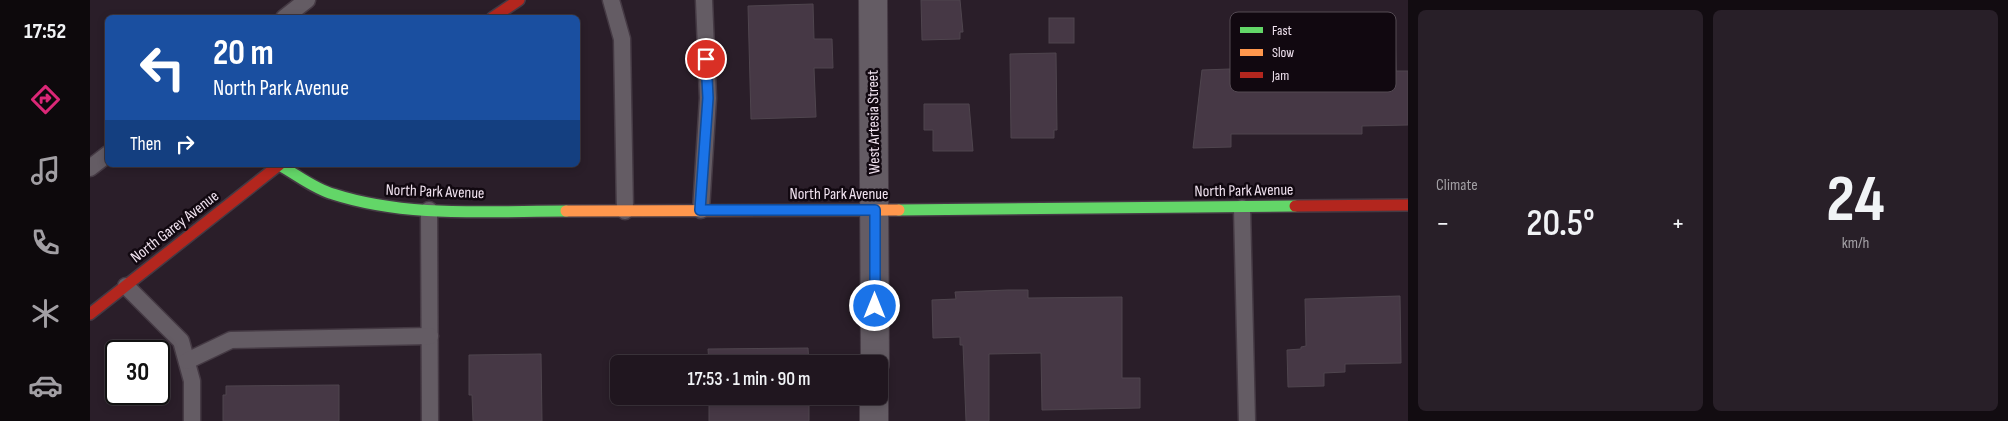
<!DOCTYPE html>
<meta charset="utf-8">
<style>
:root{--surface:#20161f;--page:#281f28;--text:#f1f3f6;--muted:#a29fa4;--line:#3d353d;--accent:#db2777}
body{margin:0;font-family:"Sofia Sans Condensed",sans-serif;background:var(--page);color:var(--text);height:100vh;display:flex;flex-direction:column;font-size:19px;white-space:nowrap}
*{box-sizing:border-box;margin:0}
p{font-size:16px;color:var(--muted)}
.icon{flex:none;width:28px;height:28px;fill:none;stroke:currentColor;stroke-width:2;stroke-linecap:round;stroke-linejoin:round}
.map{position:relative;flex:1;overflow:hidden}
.drawer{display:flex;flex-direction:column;gap:10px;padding:10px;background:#120c11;width:600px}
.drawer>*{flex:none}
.top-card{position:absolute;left:15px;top:15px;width:475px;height:152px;border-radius:8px;box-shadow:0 2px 8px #0003,0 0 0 1px var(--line);background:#1a4fa0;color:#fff;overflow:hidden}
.speed{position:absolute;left:15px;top:340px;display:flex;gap:10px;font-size:25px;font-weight:700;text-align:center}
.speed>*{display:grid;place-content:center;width:65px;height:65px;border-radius:50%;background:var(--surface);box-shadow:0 2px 8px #0003,0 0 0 1px var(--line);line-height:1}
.speed .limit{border:2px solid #111;border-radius:8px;background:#fff;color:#111}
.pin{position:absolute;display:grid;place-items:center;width:42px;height:42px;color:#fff;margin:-21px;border:2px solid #fff;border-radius:50%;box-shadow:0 1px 5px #0007}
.me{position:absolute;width:55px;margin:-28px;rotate:0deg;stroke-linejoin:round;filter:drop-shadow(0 0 4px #0008)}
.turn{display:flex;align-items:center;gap:18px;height:105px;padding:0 25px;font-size:22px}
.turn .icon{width:65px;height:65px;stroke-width:2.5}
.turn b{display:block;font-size:35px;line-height:42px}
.then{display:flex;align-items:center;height:48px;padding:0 25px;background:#0003;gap:10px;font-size:19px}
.big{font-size:38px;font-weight:600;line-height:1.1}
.drawer .widget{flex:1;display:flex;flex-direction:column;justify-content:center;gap:8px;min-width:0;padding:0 18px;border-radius:8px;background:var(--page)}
.drawer .dial{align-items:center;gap:0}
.dial b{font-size:65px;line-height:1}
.heat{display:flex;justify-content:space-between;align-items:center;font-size:28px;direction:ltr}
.drawer .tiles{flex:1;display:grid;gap:10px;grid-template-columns:repeat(2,1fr)}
.trip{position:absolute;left:520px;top:355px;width:278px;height:50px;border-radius:8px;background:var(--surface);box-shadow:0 2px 8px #0003,0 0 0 1px var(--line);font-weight:600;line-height:50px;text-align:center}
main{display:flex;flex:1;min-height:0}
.tabs{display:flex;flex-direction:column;width:90px;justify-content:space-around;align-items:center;background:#0d090c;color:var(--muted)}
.tabs .icon{width:35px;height:35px}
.tabs .on{color:var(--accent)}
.tabs b{font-size:22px;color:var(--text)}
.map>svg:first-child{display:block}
.building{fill:#463845;stroke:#4f454e}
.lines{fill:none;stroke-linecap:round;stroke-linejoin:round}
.lane-casing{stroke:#453a44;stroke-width:19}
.street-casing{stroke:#453a44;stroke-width:30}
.fast-casing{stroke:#453a44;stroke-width:14}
.slow-casing{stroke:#453a44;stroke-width:14}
.jam-casing{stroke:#453a44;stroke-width:14}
.lane{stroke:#645c64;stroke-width:16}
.street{stroke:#645c64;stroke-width:28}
.fast{stroke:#63d668;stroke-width:11}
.slow{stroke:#ff974d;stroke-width:11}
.jam{stroke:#b3261e;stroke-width:11}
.route-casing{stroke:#114b97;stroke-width:12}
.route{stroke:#1a73e8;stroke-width:9}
.labels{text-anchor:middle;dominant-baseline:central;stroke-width:5;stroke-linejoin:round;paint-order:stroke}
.street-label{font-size:16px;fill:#f1e3f0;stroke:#110810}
.key{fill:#110810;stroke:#544a53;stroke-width:1}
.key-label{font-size:14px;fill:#f1e3f0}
</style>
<main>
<nav class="tabs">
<b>17:52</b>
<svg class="icon on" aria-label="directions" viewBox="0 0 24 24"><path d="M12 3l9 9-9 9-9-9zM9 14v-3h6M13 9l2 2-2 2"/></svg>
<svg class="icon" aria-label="music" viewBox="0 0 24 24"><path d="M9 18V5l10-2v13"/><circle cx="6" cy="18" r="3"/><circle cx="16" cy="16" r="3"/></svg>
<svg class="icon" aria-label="phone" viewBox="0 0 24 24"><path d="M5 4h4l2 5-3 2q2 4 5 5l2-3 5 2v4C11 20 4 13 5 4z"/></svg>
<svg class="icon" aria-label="climate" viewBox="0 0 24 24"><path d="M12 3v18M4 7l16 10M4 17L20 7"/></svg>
<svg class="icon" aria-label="car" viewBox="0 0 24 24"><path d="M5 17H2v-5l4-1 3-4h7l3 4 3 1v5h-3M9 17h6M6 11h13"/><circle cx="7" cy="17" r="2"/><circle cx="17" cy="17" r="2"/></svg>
</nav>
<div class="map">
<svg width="1318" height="421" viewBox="0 0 1318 421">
<rect width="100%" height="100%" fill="#2a1e29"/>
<!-- building -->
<g class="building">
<path d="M831 0H870L873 32H870V39L832 40Z"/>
<path d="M723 4 724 39H742L743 68H724L726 117 661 119 658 6Z"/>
<rect x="959" y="18" width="25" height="25"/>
<path d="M1277 26H1305L1306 71H1318V125L1272 126V134H1141V147L1103 148 1112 70 1140 69V73H1207V32H1277Z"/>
<path d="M966 53 967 130H964V138H921L920 54Z"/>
<path d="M834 104H879L883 151H843V130H834Z"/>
<path d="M918 290H938V298L1032 297V378H1050V408L952 410 951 353 899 354V421H876L873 345H870V337L843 338 842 300 866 299 865 292Z"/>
<path d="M1310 296 1311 363 1255 364V372L1234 373V386L1198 387 1197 350 1211 349V347L1216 346 1215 299Z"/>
<path d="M718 348 719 364H619L618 349Z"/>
<path d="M451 354 452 421H383L382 395H379V355Z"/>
<path d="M249 385V421H133V395H136V386Z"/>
<rect x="619" y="396" width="100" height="25"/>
</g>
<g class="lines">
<!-- lane casing -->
<g class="lane-casing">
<g id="lane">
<path d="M521 0 532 39 535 211"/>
<path d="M194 18 217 0"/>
<path d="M0 168 18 154"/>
<path d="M1152 208 1157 421"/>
<path d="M339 210 340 421"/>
<path d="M611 210 618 98 614 0"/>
<path d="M36 286 91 341 102 381V421"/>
<path d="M97 361 141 340 340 336"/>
</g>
</g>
<!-- street casing -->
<g class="street-casing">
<g id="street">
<path d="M783 0 785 364"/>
<path d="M784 421V396"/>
</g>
</g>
<!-- fast casing -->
<g class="fast-casing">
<g id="fast">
<path d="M189 165C206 174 224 189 243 194 317 218 399 211 476 211"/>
<path d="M809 210 1205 206"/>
</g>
</g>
<!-- slow casing -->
<g class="slow-casing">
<path id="slow" d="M476 211 809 210"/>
</g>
<!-- jam casing -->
<g class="jam-casing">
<g id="jam">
<path d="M402 18 429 0"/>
<path d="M1205 206 1318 205"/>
<path d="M0 314 189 165"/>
</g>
</g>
<!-- lane -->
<use href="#lane" class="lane"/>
<!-- street -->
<use href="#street" class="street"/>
<!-- fast -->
<use href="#fast" class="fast"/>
<!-- slow -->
<use href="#slow" class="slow"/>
<!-- jam -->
<use href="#jam" class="jam"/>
</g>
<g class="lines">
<!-- route casing -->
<g class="route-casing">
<path id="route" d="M616 59 618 98 610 210H785V306"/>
</g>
<!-- route -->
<use href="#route" class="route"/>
</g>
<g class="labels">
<!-- street labels -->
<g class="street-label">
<text transform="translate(784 122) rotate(-91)">West Artesia Street</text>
<text transform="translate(1154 191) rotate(-1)">North Park Avenue</text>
<text transform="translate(345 192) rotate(2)">North Park Avenue</text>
<text x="749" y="194">North Park Avenue</text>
<text transform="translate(85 227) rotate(-38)">North Garey Avenue</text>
</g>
</g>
<!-- legend -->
<rect x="1140" y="12" width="166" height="80" rx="8" class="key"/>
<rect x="1150" y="27" width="23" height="6" fill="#63d668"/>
<rect x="1150" y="49" width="23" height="7" fill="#ff974d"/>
<rect x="1150" y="72" width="23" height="6" fill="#b3261e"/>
<g class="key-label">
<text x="1182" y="35">Fast</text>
<text x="1182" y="57">Slow</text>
<text x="1182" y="80">Jam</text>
</g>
</svg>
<div class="speed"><div class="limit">30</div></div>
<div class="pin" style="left:616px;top:59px;background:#d93025"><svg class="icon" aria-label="arrive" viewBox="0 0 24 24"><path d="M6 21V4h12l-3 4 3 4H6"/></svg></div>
<svg class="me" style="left:785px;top:306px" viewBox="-20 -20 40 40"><circle r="17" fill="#1a73e8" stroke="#fff" stroke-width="3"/><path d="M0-11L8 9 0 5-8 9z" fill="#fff"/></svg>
<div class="trip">17:53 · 1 min · 90 m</div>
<div class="top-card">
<div class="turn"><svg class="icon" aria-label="left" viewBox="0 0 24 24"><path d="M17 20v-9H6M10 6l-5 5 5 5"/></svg><div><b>20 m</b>North Park Avenue</div></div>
<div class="then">Then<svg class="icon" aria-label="right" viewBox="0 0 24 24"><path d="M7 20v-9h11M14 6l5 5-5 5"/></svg></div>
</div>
</div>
<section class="drawer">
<div class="tiles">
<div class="widget"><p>Climate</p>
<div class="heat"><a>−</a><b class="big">20.5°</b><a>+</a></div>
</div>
<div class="widget dial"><b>24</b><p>km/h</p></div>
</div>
</section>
</main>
